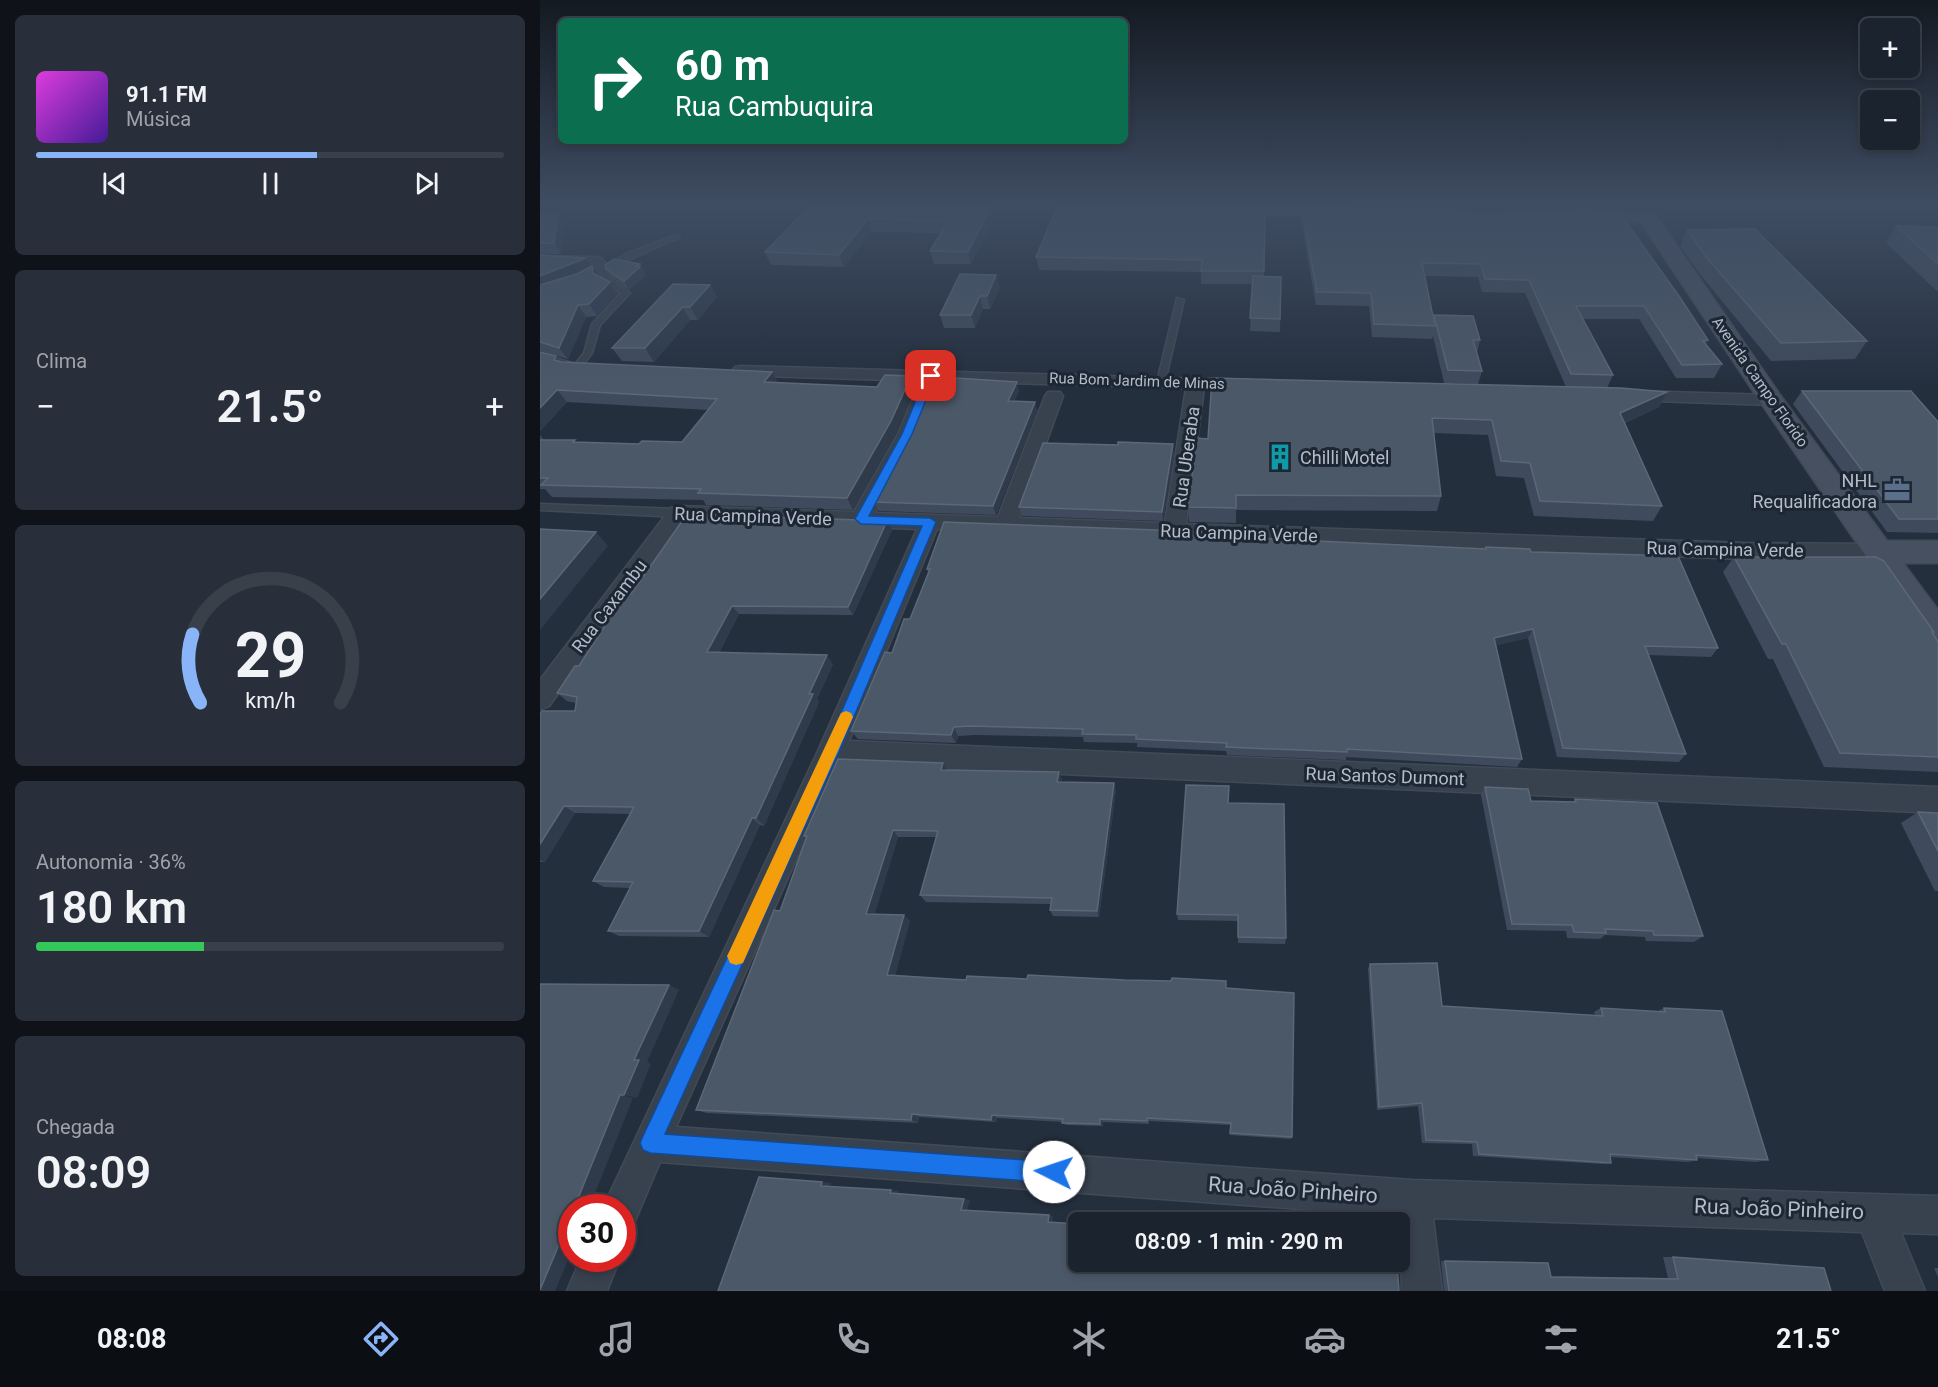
<!DOCTYPE html>
<html lang="pt">
<meta charset="utf-8">
<style>
:root{--surface:#1b232e;--page:#282f3a;--text:#f1f3f6;--muted:#a0a4aa;--line:#39404a;--accent:#8ab4f8}
body{margin:0;font-family:Roboto,sans-serif;background:var(--page);color:var(--text);height:100vh;display:flex;flex-direction:column;font-size:22px;white-space:nowrap}
*{box-sizing:border-box;margin:0}
p{font-size:20px;color:var(--muted)}
.icon{flex:none;width:33px;height:33px;fill:none;stroke:currentColor;stroke-width:2;stroke-linecap:round;stroke-linejoin:round}
.map{position:relative;flex:1;overflow:hidden}
.sheet{display:flex;flex-direction:column;gap:15px;padding:15px;background:#0f1319;width:540px}
.sheet>*{flex:none}
.banner{position:absolute;left:18px;top:18px;width:570px;height:126px;border-radius:9px;box-shadow:0 3px 9px #0003,0 0 0 2px var(--line);background:#0b6e4f;color:#fff;overflow:hidden}
.controls{position:absolute;left:1320px;top:18px;display:grid;gap:12px}
.controls a{display:grid;place-items:center;width:60px;height:60px;border-radius:9px;background:var(--surface);box-shadow:0 3px 9px #0003,0 0 0 2px var(--line);font-size:30px}
.speed{position:absolute;left:18px;top:1194px;display:flex;gap:12px;font-size:30px;font-weight:700;text-align:center}
.speed>*{display:grid;place-content:center;width:78px;height:78px;border-radius:50%;background:var(--surface);box-shadow:0 3px 9px #0003,0 0 0 2px var(--line);line-height:1}
.speed .limit{border:9px solid #d22;background:#fff;color:#111}
.pin{position:absolute;display:grid;place-items:center;width:51px;height:51px;color:#fff;margin:-26px;border-radius:12px;box-shadow:0 3px 9px #0006}
.me{position:absolute;width:66px;margin:-33px;rotate:274deg;stroke-linejoin:round;filter:drop-shadow(0 0 4px #0008)}
.turn{display:flex;align-items:center;gap:21px;height:126px;padding:0 18px;font-size:27px}
.turn .icon{width:78px;height:78px;stroke-width:2.5}
.turn b{display:block;font-size:42px;line-height:51px}
.big{font-size:45px;font-weight:600;line-height:1.1}
.sheet .widget{flex:1;display:flex;flex-direction:column;justify-content:center;gap:9px;min-width:0;padding:0 21px;border-radius:9px;background:var(--page)}
.sheet .dial{align-items:center;gap:0}
.dial svg{height:156px;overflow:visible;fill:none;stroke:var(--line);stroke-width:7;stroke-linecap:round;text-anchor:middle}
.dial text{fill:var(--text);stroke:none}
.song{display:flex;align-items:center;gap:18px}
.cover{width:72px;height:72px;border-radius:9px;background:linear-gradient(135deg,hsl(300 70% 55%),hsl(260 70% 35%))}
.played{height:6px;border-radius:3px;background:linear-gradient(90deg,var(--accent) 60%,var(--line) 60%)}
.keys{display:flex;justify-content:space-around;direction:ltr}
.heat{display:flex;justify-content:space-between;align-items:center;font-size:33px;direction:ltr}
.charge{height:9px;border-radius:4px;background:linear-gradient(90deg,#34c759 36%,var(--line) 0)}
.trip{position:absolute;left:528px;top:1212px;width:342px;height:60px;border-radius:9px;background:var(--surface);box-shadow:0 3px 9px #0003,0 0 0 2px var(--line);font-weight:600;line-height:60px;text-align:center}
.tabs{display:flex;height:96px;justify-content:space-around;align-items:center;background:#0b0e12;color:var(--muted)}
.tabs .icon{width:42px;height:42px}
.tabs .selected{color:var(--accent)}
.tabs b{font-size:27px;color:var(--text)}
main{display:flex;flex:1;min-height:0}
.map>svg:first-child{display:block}
.lines{fill:none;stroke-linecap:round;stroke-linejoin:round}
.lane-casing{stroke:#414a57;stroke-width:3}
.street-casing{stroke:#414a57;stroke-width:3}
.secondary-casing{stroke:#414a57;stroke-width:3}
.lane{fill:#38414e;fill-rule:evenodd}
.street{fill:#38414e;fill-rule:evenodd}
.secondary{fill:#465061;fill-rule:evenodd}
.wall{fill:#3f4b5c}
.shaded-wall{fill:#2f3b4b}
.building{fill:#4b5868;stroke:#5c6777;stroke-width:1.5}
.route{fill:#1a73e8;stroke:#114b97;stroke-width:1.5}
.slow{fill:#f59e0b}
.labels{text-anchor:middle;dominant-baseline:central;stroke-width:6;stroke-linejoin:round;paint-order:stroke}
.far-street-label{font-size:15px;fill:#b4bcc9;stroke:#1d2633}
.street-label{font-size:18px;fill:#b4bcc9;stroke:#1d2633}
.poi-label{font-size:18px;fill:#b4bcc9;stroke:#1d2633;text-anchor:start}
.near-street-label{font-size:21px;fill:#b4bcc9;stroke:#1d2633}
</style>
<main>
<section class="sheet">
<div class="widget">
<div class="song"><i class="cover"></i><div><b>91.1 FM</b><p>Música</p></div></div>
<div class="played"></div>
<div class="keys"><svg class="icon" aria-label="previous" viewBox="0 0 24 24"><path d="M18 5L8 12l10 7zM5 5v14"/></svg><svg class="icon" aria-label="pause" viewBox="0 0 24 24"><path d="M8 5v14M16 5v14"/></svg><svg class="icon" aria-label="next" viewBox="0 0 24 24"><path d="M6 5l10 7-10 7zM19 5v14"/></svg></div>
</div>
<div class="widget"><p>Clima</p>
<div class="heat"><a>−</a><b class="big">21.5°</b><a>+</a></div>
</div>
<div class="widget dial"><svg viewBox="0 0 100 80">
<path d="M14 69A42 42 0 1 1 86 69"/>
<path d="M14 69A42 42 0 0 1 10 34" stroke="#8ab4f8"/>
<text x="50" y="56" font-size="32" font-weight="700">29</text>
<text x="50" y="72" font-size="11">km/h</text>
</svg></div>
<div class="widget"><p>Autonomia · 36%</p><b class="big">180 km</b><div class="charge"></div></div>
<div class="widget"><p>Chegada</p><b class="big">08:09</b></div>
</section>
<div class="map">
<svg width="1398" height="1291" viewBox="0 0 1398 1291">
<rect width="100%" height="100%" fill="#242f3e"/>
<g class="lines">
<!-- lane casing -->
<g class="lane-casing">
<g id="lane">
<path d="M134 236 140 237 68 269 69 279 90 293 60 325 52 353 40 369 0 359V353L35 364 44 353 52 324 81 293 62 282V268L88 253Z"/>
<path d="M637 298 644 300 625 382 621 385 617 382Z"/>
<path d="M0 504 138 509 143 513 138 517 0 510Z"/>
</g>
</g>
<!-- street casing -->
<g class="street-casing">
<g id="street">
<path d="M0 256 56 257 61 258 72 270 65 274 60 273 52 265 0 264Z"/>
<path d="M201 366 709 380 712 384 709 388 703 389 664 388 646 524 1204 543 1339 544 1347 547 1350 552 1347 557 1339 560 1204 559 397 529 309 741 1398 787V813L299 764 136 1127 872 1180 1398 1196V1234L1361 1233 1385 1291H1345L1322 1232 893 1218 902 1291H862L860 1222H856L855 1216 120 1162 95 1221 82 1227V1208H63L69 1195 278 751 377 529 144 520 9 706 0 710V680L131 508 138 506 314 512 358 434 380 381 195 375 192 371 195 367ZM398 381 646 388 625 523 479 518 523 396 520 392H508L505 396 458 517 335 513 376 434Z"/>
<path d="M1092 391 1231 395 1237 396 1240 400 1237 404 1231 405 1086 400 1083 396 1086 392Z"/>
<path d="M41 1258H80L67 1291H27Z"/>
</g>
</g>
<!-- secondary casing -->
<g class="secondary-casing">
<g id="secondary">
<path d="M568 207H810L815 211 813 215 806 217 577 212 571 211Z"/>
<path d="M1038 209 1114 213 1240 395 1347 541H1398V563H1363L1398 610V648L1386 644 1219 400 1101 222 1031 219 1029 215 1031 211Z"/>
</g>
</g>
<!-- lane -->
<use href="#lane" class="lane"/>
<!-- street -->
<use href="#street" class="street"/>
<!-- secondary -->
<use href="#secondary" class="secondary"/>
</g>
<!-- wall -->
<g class="wall">
<path d="M269 207H451L454 219 431 264H394L390 251 401 233 332 232 304 267 231 265 225 252Z"/>
<path d="M725 209 724 276 741 277 740 332 710 331 712 284H661V272L499 270 496 257 656 210Z"/>
<path d="M762 209 931 213 1168 340 1166 344 1182 364 1174 378H1136L1099 319H1043L1073 375 1067 388 1127 392 1119 407 1085 423 1122 506 1113 521 994 516 984 478 956 476 948 435 894 433 901 496 897 511 696 510V523L649 522 648 507 668 439 1026 387 985 293 942 292 938 277 885 276 893 317 940 340 937 353 942 371 938 384 904 383 893 336 892 339 832 337 829 306 776 305 761 221Z"/>
<path d="M0 213 25 224 21 254H0Z"/>
<path d="M1356 226 1398 227V292L1346 243Z"/>
<path d="M1147 230 1327 341 1315 359 1231 361 1159 273 1140 246Z"/>
<path d="M0 255 46 258 58 276 77 294 57 316 46 317 28 359 0 351Z"/>
<path d="M66 269 105 273H104L105 276 89 290 71 278Z"/>
<path d="M170 285 177 297 158 320H150L114 362 82 361 72 348Z"/>
<path d="M460 287 450 309H443L435 328H404L400 315Z"/>
<path d="M0 352 20 361 238 383 337 387 371 376 375 388 356 433 313 510 166 505 163 500 12 497 5 489H0V435L4 440 37 442 99 444 142 442 168 410 27 402 0 431Z"/>
<path d="M479 391 474 401 495 402 497 411 456 515 339 511 334 502Z"/>
<path d="M1262 391 1398 422V533L1347 532 1253 404Z"/>
<path d="M634 453 623 521 482 516 479 507Z"/>
<path d="M352 530 313 615 199 614 179 653 293 664 277 699 279 702 224 826 220 825 169 937 79 936 68 931 90 888 64 887 53 881 90 814 35 813 5 862H0V714L35 711 36 703 27 701 17 693 39 666 91 594Z"/>
<path d="M696 537 945 549 946 547 991 552 1178 648 1171 657 1109 655 1146 754 1139 762 1017 757 988 638 956 645 982 759 977 767 806 757V760L687 755 686 751 597 747V743L544 742 543 737 434 735 418 736 416 743 318 739 311 731 370 619 388 572 387 569Z"/>
<path d="M1194 557 1394 632 1392 634 1398 642V772L1284 767 1233 659H1228L1183 572Z"/>
<path d="M407 770 522 779 521 782 576 790 559 917 513 916 510 910 511 904 386 902 380 895 396 837H358L334 914 370 921 355 975 426 980 686 988 752 1137 751 1139 690 1135V1125L609 1121V1124L563 1122V1126L526 1125 522 1123V1122L457 1118 456 1122 379 1117 378 1123 167 1113 156 1110 240 911 267 838 264 836Z"/>
<path d="M945 787 991 801 1033 802 1035 799 1163 936 1154 942 1106 941 1105 937 1065 935 1060 939 1027 938 1026 931 967 930 941 795Z"/>
<path d="M688 803 746 938 745 944 698 943V921L638 920 637 914Z"/>
<path d="M1378 812 1398 813V891H1395L1361 823Z"/>
<path d="M830 964 902 1006 1055 1015 1054 1012 1061 1008 1118 1011 1124 1008 1228 1160 1216 1162 1157 1158V1160L1148 1162 1070 1157 1071 1163 1063 1164 933 1156 932 1144 882 1143 878 1106 837 1110 828 969Z"/>
<path d="M1123 1257H1133L1291 1291H904L901 1261 1008 1263 1011 1276 1128 1278Z"/>
<path d="M1394 1268H1398V1277Z"/>
</g>
<!-- shaded-wall -->
<g class="shaded-wall">
<path d="M451 207 454 219 431 264 428 252Z"/>
<path d="M18 213 25 224 21 254 14 243Z"/>
<path d="M328 219 332 232 304 267 299 255Z"/>
<path d="M46 258 59 277 0 291V276Z"/>
<path d="M100 264 105 273H104L105 276 89 290 84 281 96 266Z"/>
<path d="M456 275 460 287 450 309 447 296Z"/>
<path d="M70 282 77 294 57 316 49 304Z"/>
<path d="M170 285 177 297 158 320 150 307Z"/>
<path d="M440 296 443 309 435 328 431 315Z"/>
<path d="M38 305 46 317 28 359 19 348Z"/>
<path d="M143 307 150 320 114 362 105 348Z"/>
<path d="M232 372 238 383 224 382Z"/>
<path d="M371 376 375 388 356 433 313 510 307 498Z"/>
<path d="M477 382 479 391 470 410 468 401Z"/>
<path d="M17 390 27 402 0 431V408Z"/>
<path d="M1127 392 1119 407 1073 428 1080 413Z"/>
<path d="M495 402 497 411 456 515 453 506Z"/>
<path d="M633 444 634 453 623 521 622 512Z"/>
<path d="M347 521 352 530 313 615 308 607Z"/>
<path d="M56 532 68 546 0 630V599Z"/>
<path d="M192 606 199 614 175 661 167 652Z"/>
<path d="M993 629 988 638 950 647 954 638Z"/>
<path d="M287 655 293 664 277 699 279 702 224 826 216 818Z"/>
<path d="M414 727 418 736 416 743 411 735Z"/>
<path d="M403 763 408 771 401 770Z"/>
<path d="M519 772 522 779 520 789 517 782Z"/>
<path d="M574 783 576 790 559 917 557 911Z"/>
<path d="M24 806 35 813 5 862 0 860V844Z"/>
<path d="M212 818 220 825 169 937 159 931Z"/>
<path d="M353 830 358 837 333 920 326 914Z"/>
<path d="M364 915 370 921 354 980 347 975Z"/>
<path d="M129 985 139 990 107 1062 111 1064 97 1098 84 1095 94 1060Z"/>
<path d="M80 1095 93 1098 49 1208H34Z"/>
<path d="M372 1114 379 1117 378 1123 371 1120Z"/>
<path d="M452 1115 457 1118 456 1122 451 1120Z"/>
<path d="M560 1119 563 1122V1126L560 1124Z"/>
<path d="M282 1182 291 1183 290 1187 281 1186Z"/>
<path d="M351 1190 359 1191 358 1194 350 1193Z"/>
<path d="M424 1199 430 1200 427 1211 421 1210Z"/>
<path d="M32 1213V1251L15 1291H0Z"/>
<path d="M509 1215 513 1216 512 1223 508 1222Z"/>
</g>
<!-- building -->
<g class="building">
<path d="M269 207H451L428 252 390 251 408 221 328 219 299 255 225 252Z"/>
<path d="M517 207H656V210L725 209 724 271H661L662 260 496 257Z"/>
<path d="M762 209 931 210V213L1079 212 1139 296 1168 340 1163 341 1182 364 1142 365 1104 306H1036L1073 375 1031 374 989 280 945 279 941 264 882 263 895 326 834 324 831 293 777 292Z"/>
<path d="M0 213H18L14 243H0Z"/>
<path d="M1356 226 1398 227V264Z"/>
<path d="M1215 229 1327 341 1241 343 1166 257 1147 230Z"/>
<path d="M0 255 46 258 0 276Z"/>
<path d="M74 259 100 264 96 266 100 267 84 281 66 269 65 265Z"/>
<path d="M52 266 53 273 70 282 49 304 38 305 19 348 0 342V285L37 274Z"/>
<path d="M420 274 456 275 447 296H440L431 315H400Z"/>
<path d="M713 276 741 277 740 319 710 318Z"/>
<path d="M133 284 170 285 150 307H143L105 348H72Z"/>
<path d="M894 315 933 316 940 340H933L942 371 908 370Z"/>
<path d="M0 352 16 356 14 360 22 362 232 372 224 382 337 387 345 375 371 376 351 421 307 498 158 493 161 489 1 485 8 478H0V440H35L33 442 99 444 102 441 142 442 177 399 17 390 0 408Z"/>
<path d="M399 377 477 382 468 401 495 402 453 506 334 502 375 426 393 380H397Z"/>
<path d="M672 378 1081 388 1127 392 1080 413 1122 506 1000 501 990 463 961 461 952 420 892 418 901 496 696 495V508L648 507 657 438 668 439Z"/>
<path d="M1262 391H1371L1398 422V519H1359Z"/>
<path d="M578 442 633 444 622 512 479 507 503 443 578 445Z"/>
<path d="M147 514 347 521 308 607 192 606 167 652 287 655 269 694H273L216 818H212L159 931H68L93 882 53 881 94 807 24 806 0 844V714L2 711H35L37 697 17 693 35 666H39L86 593 91 594Z"/>
<path d="M404 522 696 533V537L946 549V547L990 549 991 552 1031 553 1138 556 1178 648 1105 646 1146 754 1023 748 993 629 954 638 982 759 807 749V752L686 747 687 743 596 739V735L542 734 543 729 430 726 414 727 411 735 311 731 345 652 352 653 364 619H370L390 569H387Z"/>
<path d="M0 529 56 532 0 599Z"/>
<path d="M1194 557H1336L1344 561 1394 632H1392L1398 642V757L1300 753 1246 644H1242Z"/>
<path d="M298 759 403 763 401 770 519 772 517 782 574 783 557 911 510 910 512 898 380 895 398 831 353 830 326 914 364 915 347 975 426 980 427 976 487 979 488 975 585 980 631 981 632 978 686 981V988L754 993 752 1137 690 1133 691 1123 607 1118V1121L560 1119V1124L522 1123 523 1119 452 1115 451 1120 372 1114 371 1120 156 1110 234 910 240 911 267 836H264Z"/>
<path d="M646 785 689 786 688 803 744 804 746 938 698 937V915L637 914Z"/>
<path d="M945 787 988 789 991 801 1036 802 1035 799 1117 803 1163 936 1114 935 1113 931 1065 929 1066 933 1034 932 1032 925 972 924Z"/>
<path d="M1378 812 1398 813V851Z"/>
<path d="M897 963 902 1006 1063 1016 1061 1008 1125 1012 1124 1008 1182 1011 1228 1160 1156 1155 1157 1160 1070 1154 1071 1163 939 1154 937 1142 886 1140 882 1103 839 1107 830 964Z"/>
<path d="M0 984 129 985 94 1060H99L84 1095H80L34 1208H32V1213L0 1290Z"/>
<path d="M219 1177 282 1182 281 1186 351 1190 350 1193 424 1199 421 1210 509 1215 508 1222 538 1224V1262H857L859 1291H178Z"/>
<path d="M1133 1257 1284 1268 1291 1291H909L905 1261 1008 1263 1011 1277 1138 1279Z"/>
</g>
<!-- sky -->
<linearGradient id="sky" x2="0" y2="1"><stop stop-color="#141a22"/><stop offset="0.53" stop-color="#3f4d63"/><stop offset="1" stop-color="#3f4d63" stop-opacity="0"/></linearGradient>
<rect width="1398" height="387" fill="url(#sky)"/>
<!-- route -->
<path class="route" d="M391 373 396 376 372 434 329 516 390 518 396 522 299 752 125 1134 514 1162 522 1165 525 1172 522 1180 514 1183 110 1153 103 1150 100 1143 103 1136 284 752 382 526 321 524 315 519 362 434 386 376Z"/>
<!-- slow -->
<path class="slow" d="M306 711 311 713 313 717 203 963 196 965 190 963 187 956 190 950 299 717 301 713Z"/>
<!-- icons -->
<defs>
<g id="building-bare" transform="scale(2.07)"><path d="M-4-6H4V6H1V3H-1V6H-4ZM-2.5-4.3h1.7v1.8h-1.7ZM.8-4.3h1.7v1.8H.8ZM-2.5-1h1.7V.8h-1.7ZM.8-1h1.7V.8H.8Z" fill="#0f9aa8" stroke="#1d2633" stroke-width="2.5" paint-order="stroke"/></g>
<g id="office-bare" transform="scale(2.07)"><path d="M-6-3h4V-5.5h4V-3h4V5H-6ZM-1-4.5V-3h2v-1.5ZM-6 0V1H6V0Z" fill="#5c6f8a" stroke="#1d2633" stroke-width="2.5" paint-order="stroke"/></g>
</defs>
<g fill-rule="evenodd">
<use href="#building-bare" x="740" y="457"/>
<use href="#office-bare" x="1357" y="490"/>
</g>
<g class="labels">
<!-- far-street labels -->
<g class="far-street-label">
<text transform="translate(597 381) rotate(2)">Rua Bom Jardim de Minas</text>
<text transform="translate(1220 382) rotate(55)">Avenida Campo Florido</text>
</g>
<!-- street labels -->
<g class="street-label">
<text transform="translate(646 457) rotate(-82)">Rua Uberaba</text>
<text transform="translate(213 516) rotate(2)">Rua Campina Verde</text>
<text transform="translate(699 533) rotate(2)">Rua Campina Verde</text>
<text transform="translate(1185 549) rotate(1)">Rua Campina Verde</text>
<text transform="translate(69 606) rotate(-53)">Rua Caxambu</text>
<text transform="translate(845 776) rotate(2)">Rua Santos Dumont</text>
</g>
<!-- poi labels -->
<g class="poi-label">
<text x="760" y="457">Chilli Motel</text>
<text x="1337" y="480" text-anchor="end">NHL<tspan x="1337" dy="21">Requalificadora</tspan></text>
</g>
<!-- near-street labels -->
<g class="near-street-label">
<text transform="translate(753 1190) rotate(4)">Rua João Pinheiro</text>
<text transform="translate(1239 1209) rotate(2)">Rua João Pinheiro</text>
</g>
</g>
</svg>
<div class="controls">
<a>+</a>
<a>−</a>
</div>
<div class="speed"><div class="limit">30</div></div>
<div class="pin" style="left:391px;top:376px;background:#d93025"><svg class="icon" aria-label="arrive" viewBox="0 0 24 24"><path d="M6 21V4h12l-3 4 3 4H6"/></svg></div>
<svg class="me" style="left:514px;top:1172px" viewBox="-20 -20 40 40"><circle r="19" fill="#fff"/><path d="M0-13L10 11 0 6-10 11z" fill="#1a73e8"/></svg>
<div class="trip">08:09 · 1 min · 290 m</div>
<div class="banner">
<div class="turn"><svg class="icon" aria-label="right" viewBox="0 0 24 24"><path d="M7 20v-9h11M14 6l5 5-5 5"/></svg><div><b>60 m</b>Rua Cambuquira</div></div>
</div>
</div>
</main>
<nav class="tabs">
<b>08:08</b>
<svg class="icon selected" aria-label="directions" viewBox="0 0 24 24"><path d="M12 3l9 9-9 9-9-9zM9 14v-3h6M13 9l2 2-2 2"/></svg>
<svg class="icon" aria-label="music" viewBox="0 0 24 24"><path d="M9 18V5l10-2v13"/><circle cx="6" cy="18" r="3"/><circle cx="16" cy="16" r="3"/></svg>
<svg class="icon" aria-label="phone" viewBox="0 0 24 24"><path d="M5 4h4l2 5-3 2q2 4 5 5l2-3 5 2v4C11 20 4 13 5 4z"/></svg>
<svg class="icon" aria-label="climate" viewBox="0 0 24 24"><path d="M12 3v18M4 7l16 10M4 17L20 7"/></svg>
<svg class="icon" aria-label="car" viewBox="0 0 24 24"><path d="M5 17H2v-5l4-1 3-4h7l3 4 3 1v5h-3M9 17h6M6 11h13"/><circle cx="7" cy="17" r="2"/><circle cx="17" cy="17" r="2"/></svg>
<svg class="icon" aria-label="filters" viewBox="0 0 24 24"><path d="M4 7h16M4 17h16"/><circle cx="9" cy="7" r="2"/><circle cx="15" cy="17" r="2"/></svg>
<b>21.5°</b>
</nav>
